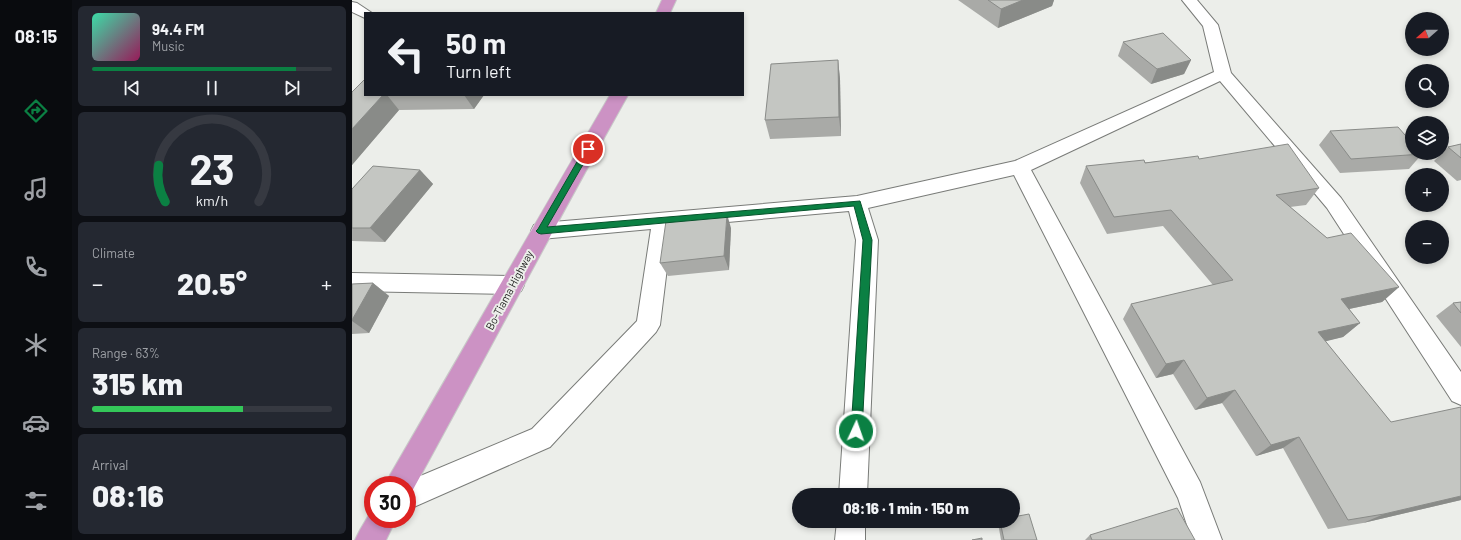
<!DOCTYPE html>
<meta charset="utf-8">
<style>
:root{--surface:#171b24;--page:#242831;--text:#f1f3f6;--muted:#9ea1a6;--line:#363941;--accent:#0b8043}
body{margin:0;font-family:Barlow,sans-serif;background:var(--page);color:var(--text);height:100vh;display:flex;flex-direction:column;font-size:15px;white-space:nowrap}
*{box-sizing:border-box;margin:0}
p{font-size:13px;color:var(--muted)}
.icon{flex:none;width:22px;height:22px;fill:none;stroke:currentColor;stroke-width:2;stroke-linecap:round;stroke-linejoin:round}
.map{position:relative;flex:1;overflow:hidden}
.details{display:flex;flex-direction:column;gap:6px;padding:6px;background:#0d0f14;width:280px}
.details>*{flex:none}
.hud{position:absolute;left:12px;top:12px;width:380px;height:84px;border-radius:0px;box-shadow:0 2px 6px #0003;background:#171b24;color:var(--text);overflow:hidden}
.needle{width:26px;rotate:249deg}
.fabs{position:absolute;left:1053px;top:12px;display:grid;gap:8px}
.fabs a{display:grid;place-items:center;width:44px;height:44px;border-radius:50%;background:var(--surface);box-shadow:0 2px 6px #0003;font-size:20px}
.speed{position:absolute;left:12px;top:476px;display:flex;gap:8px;font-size:20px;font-weight:700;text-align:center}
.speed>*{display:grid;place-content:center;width:52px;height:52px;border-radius:50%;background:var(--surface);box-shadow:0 2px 6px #0003;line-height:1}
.speed .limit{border:6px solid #d22;background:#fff;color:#111}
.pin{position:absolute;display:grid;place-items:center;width:34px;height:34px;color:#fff;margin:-17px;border:2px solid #fff;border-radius:50%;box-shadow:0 1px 4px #0007}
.me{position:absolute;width:44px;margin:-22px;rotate:3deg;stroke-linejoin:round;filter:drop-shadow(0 0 3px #0008)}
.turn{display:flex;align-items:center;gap:14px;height:84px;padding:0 16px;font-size:18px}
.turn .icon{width:52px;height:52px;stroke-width:2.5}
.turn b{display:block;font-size:28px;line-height:34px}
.big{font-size:30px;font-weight:800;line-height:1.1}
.details .widget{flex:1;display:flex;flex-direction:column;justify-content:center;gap:6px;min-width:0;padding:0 14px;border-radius:6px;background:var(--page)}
.details .dial{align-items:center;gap:0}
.dial svg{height:104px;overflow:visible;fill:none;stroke:var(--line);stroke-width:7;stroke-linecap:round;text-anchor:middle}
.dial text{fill:var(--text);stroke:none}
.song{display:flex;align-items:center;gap:12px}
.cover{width:48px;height:48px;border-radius:6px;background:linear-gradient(135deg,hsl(160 70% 55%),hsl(330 70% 35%))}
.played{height:4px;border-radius:2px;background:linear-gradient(90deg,var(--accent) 85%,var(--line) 85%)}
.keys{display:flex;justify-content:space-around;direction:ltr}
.heat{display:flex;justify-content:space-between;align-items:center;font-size:22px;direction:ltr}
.charge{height:6px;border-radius:3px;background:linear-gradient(90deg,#34c759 63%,var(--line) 0)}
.trip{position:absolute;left:440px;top:488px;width:228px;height:40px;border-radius:20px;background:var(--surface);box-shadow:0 2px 6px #0003;font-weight:800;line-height:40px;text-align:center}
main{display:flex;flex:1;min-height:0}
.tab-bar{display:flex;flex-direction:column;width:72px;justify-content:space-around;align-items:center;background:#090b0e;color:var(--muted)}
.tab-bar .icon{width:28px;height:28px}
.tab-bar .on{color:var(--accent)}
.tab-bar b{font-size:18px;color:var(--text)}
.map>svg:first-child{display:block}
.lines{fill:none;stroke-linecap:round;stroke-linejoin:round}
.minor-casing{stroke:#797b78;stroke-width:2}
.trunk-casing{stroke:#c8c8c8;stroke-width:2}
.minor{fill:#fff;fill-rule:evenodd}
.trunk{fill:#cc92c4;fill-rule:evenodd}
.wall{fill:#a9aaa7}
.shaded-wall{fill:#898b88}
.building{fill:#c4c6c2;stroke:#898b88}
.route{fill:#0b8043;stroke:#07532c}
.labels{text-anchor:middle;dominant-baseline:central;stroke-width:4;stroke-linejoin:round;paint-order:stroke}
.street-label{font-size:11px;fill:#1b1b1a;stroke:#eceeea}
</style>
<main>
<nav class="tab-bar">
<b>08:15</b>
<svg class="icon on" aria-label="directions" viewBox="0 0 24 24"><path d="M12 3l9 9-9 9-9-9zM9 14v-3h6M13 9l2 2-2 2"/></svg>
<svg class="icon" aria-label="music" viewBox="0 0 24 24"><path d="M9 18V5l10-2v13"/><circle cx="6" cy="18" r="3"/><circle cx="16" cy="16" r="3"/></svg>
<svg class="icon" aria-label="phone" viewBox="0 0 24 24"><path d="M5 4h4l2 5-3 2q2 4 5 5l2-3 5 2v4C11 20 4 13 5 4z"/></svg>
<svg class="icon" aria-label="climate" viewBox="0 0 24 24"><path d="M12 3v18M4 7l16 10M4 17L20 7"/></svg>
<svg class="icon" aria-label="car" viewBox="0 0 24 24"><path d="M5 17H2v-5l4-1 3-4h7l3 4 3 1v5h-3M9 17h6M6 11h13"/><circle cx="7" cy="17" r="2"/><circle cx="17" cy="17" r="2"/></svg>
<svg class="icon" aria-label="filters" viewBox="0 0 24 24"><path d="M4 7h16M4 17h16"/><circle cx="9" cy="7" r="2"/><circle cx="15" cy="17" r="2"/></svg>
</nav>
<section class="details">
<div class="widget">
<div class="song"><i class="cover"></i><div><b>94.4 FM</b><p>Music</p></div></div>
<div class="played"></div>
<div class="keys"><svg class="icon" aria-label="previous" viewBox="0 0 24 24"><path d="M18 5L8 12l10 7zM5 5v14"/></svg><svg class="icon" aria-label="pause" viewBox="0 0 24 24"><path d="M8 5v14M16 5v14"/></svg><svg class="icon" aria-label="next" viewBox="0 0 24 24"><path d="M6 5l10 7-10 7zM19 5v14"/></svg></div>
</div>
<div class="widget dial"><svg viewBox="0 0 100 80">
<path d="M14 69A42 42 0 1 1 86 69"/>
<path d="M14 69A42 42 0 0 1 9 41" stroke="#0b8043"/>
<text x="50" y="56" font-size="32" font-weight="700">23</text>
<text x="50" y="72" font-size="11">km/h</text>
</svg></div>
<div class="widget"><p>Climate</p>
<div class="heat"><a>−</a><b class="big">20.5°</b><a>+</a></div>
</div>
<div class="widget"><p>Range · 63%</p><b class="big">315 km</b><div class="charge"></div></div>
<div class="widget"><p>Arrival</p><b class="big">08:16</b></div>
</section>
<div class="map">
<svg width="1109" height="540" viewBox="0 0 1109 540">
<rect width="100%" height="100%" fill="#eceeea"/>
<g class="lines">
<!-- minor casing -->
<g class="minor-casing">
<g id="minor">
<path d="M830 0H845L866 25 879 73 989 198 1109 372V405L1100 401 975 208 868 81 679 170 848 482 870 540H840L826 498 662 175 516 208 526 240 515 495H487L504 240 497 211 320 227 308 325 304 332 198 447 55 510V485H47L180 429 285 321 299 229 189 239 182 237 179 231 182 225 189 223 505 196 663 161 862 72 851 26Z"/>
<path d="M0 2 5 3 20 13H13V18L0 12Z"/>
<path d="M0 273 161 276 169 279 172 285 169 291 161 294 0 291Z"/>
<path d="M485 521H513V540H483Z"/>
</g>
</g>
<!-- trunk casing -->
<g class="trunk-casing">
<g id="trunk">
<path d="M310 0H324L318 13H304Z"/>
<path d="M258 95H276C202 227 131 362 58 495L55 496V485H34L38 475C112 349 184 221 258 95Z"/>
<path d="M21 508V519H44L34 540H3L8 530Z"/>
</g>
</g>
<!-- minor -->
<use href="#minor" class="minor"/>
<!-- trunk -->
<use href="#trunk" class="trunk"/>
</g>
<!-- wall -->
<g class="wall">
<path d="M606 0H702L700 6 646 28Z"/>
<path d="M771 42 839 60 832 74 799 84 766 56Z"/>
<path d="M486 60 488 79 489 136 418 139 413 120Z"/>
<path d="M0 92 13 95H132L122 109 47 110 0 165Z"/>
<path d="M978 131 1070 154 1057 169 988 173 967 145Z"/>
<path d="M1109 144V180L1105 181 1082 161 1096 147Z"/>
<path d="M847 159 967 188 954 205 938 207 975 238 1047 287 1030 302 997 309 1008 323 991 337 973 341 1039 422 1109 500 1011 523 976 529 931 448 904 456 870 403 843 410 821 374 804 378 771 319 779 304 861 285 811 226 755 234 728 183 734 166Z"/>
<path d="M68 170 81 184 33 242 0 241V189Z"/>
<path d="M379 228 377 270 316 276 308 263Z"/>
<path d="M21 283 37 296 17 333 0 334V284Z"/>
<path d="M1109 302V347L1084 316 1101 303Z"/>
<path d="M647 521H661L685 540H649L646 523Z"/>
<path d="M738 535 843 540H733Z"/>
</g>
<!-- shaded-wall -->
<g class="shaded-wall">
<path d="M671 0H702L700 6 646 28 649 9Z"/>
<path d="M486 60 488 79 489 136 487 117Z"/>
<path d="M839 60 832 74 799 84 805 69Z"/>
<path d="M31 95H35L47 110 0 165V129Z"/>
<path d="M112 95H132L122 109Z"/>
<path d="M68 170 81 184 33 242 18 228Z"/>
<path d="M375 214 379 228 377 270 372 256Z"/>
<path d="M21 283 37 296 17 333 0 321V320Z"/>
<path d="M1047 287 1030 302 973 314 989 299Z"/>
<path d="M1008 323 991 337 951 347 966 332Z"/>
<path d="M832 360 821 374 804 378 814 364Z"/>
<path d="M883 390 870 403 843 410 855 398Z"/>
<path d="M947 437 931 448 904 456 919 445Z"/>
<path d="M1109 496V500L1011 523 1032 514Z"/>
</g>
<!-- building -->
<g class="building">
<path d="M636 0H671L649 9Z"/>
<path d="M811 33 839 60 805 69 771 42Z"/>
<path d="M486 60 487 117 413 120 419 64Z"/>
<path d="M13 79V95H31L0 129V92Z"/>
<path d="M1046 127 1060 143V153H1069L1070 154 999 159 978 131Z"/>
<path d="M936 144 967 188 924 195 975 238 999 233 1047 287 989 299 1008 323 966 332 1039 422 1109 407V496L1032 514 996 520 947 437 919 445 883 390 855 398 832 360 814 364 779 304 881 280 819 210 762 217 734 166 792 160 793 163 846 156 847 159Z"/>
<path d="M1109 144V158L1096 147Z"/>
<path d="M21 166 68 170 18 228H0V189Z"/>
<path d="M375 214 372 256 308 263 314 221Z"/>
<path d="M21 283 0 320V284Z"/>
<path d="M1109 302V313L1101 303Z"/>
<path d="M825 508 843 540H740L738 535Z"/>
<path d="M677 514 685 540H652L648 521H661V517Z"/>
<path d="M630 538V540H620Z"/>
</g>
<!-- route -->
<path class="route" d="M236 147 240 149 195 227 508 201 520 240 510 431 508 435 504 437 501 435 499 431 511 240 502 206 189 234 186 233 184 231 186 229 233 148Z"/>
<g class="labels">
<!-- street labels -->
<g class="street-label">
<text transform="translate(157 290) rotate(-62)">Bo-Tiama Highway</text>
</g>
</g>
</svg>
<div class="fabs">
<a><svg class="needle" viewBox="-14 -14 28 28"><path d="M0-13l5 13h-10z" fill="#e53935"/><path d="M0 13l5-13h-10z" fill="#9ea1a6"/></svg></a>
<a><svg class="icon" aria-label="search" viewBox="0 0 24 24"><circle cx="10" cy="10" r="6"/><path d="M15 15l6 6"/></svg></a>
<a><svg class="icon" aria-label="layers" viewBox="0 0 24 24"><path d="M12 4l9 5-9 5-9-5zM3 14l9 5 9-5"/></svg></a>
<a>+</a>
<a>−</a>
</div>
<div class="speed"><div class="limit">30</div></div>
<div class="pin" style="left:236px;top:149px;background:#d93025"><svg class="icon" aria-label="arrive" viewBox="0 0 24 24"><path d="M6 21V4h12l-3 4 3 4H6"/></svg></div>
<svg class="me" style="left:504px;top:431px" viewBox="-20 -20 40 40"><circle r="17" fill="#0b8043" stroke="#fff" stroke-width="3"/><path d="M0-11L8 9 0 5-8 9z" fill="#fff"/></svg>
<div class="trip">08:16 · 1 min · 150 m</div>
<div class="hud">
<div class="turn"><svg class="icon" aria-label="left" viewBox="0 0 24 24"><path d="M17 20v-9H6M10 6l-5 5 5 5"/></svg><div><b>50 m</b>Turn left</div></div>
</div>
</div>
</main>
